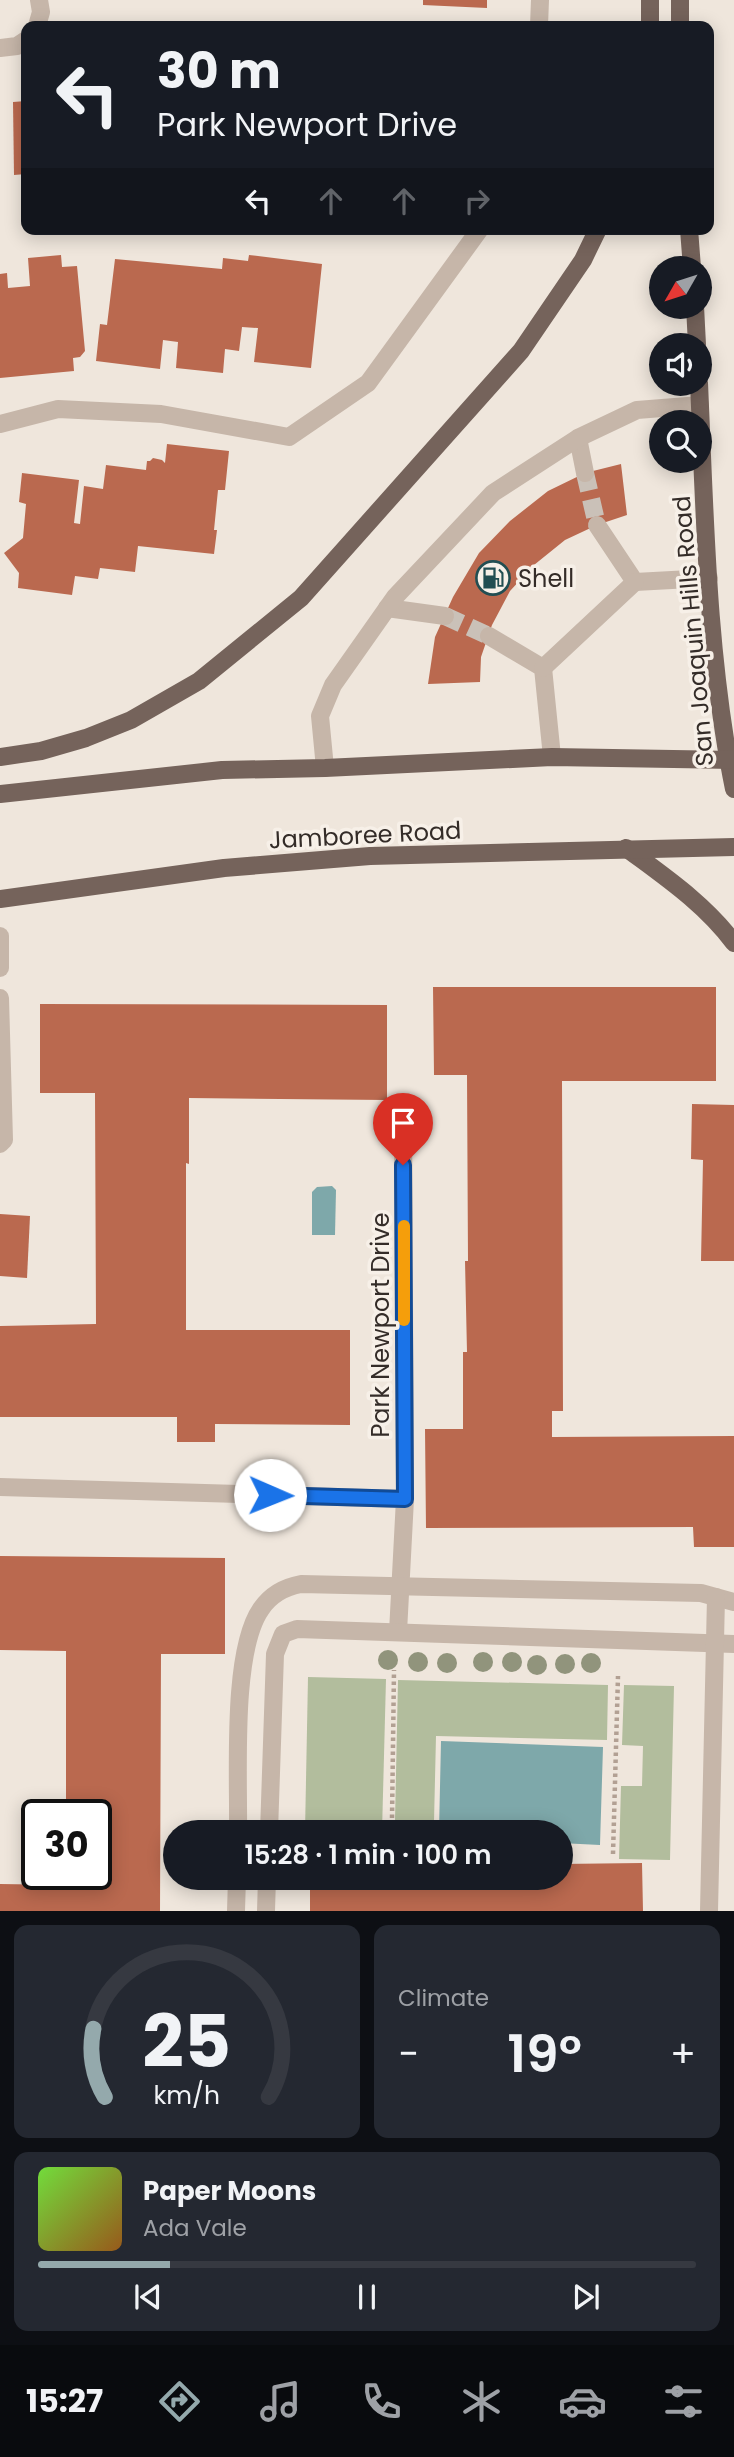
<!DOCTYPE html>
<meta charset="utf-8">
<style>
:root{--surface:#171b24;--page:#242831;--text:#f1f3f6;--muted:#9ea1a6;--line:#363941;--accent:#94a9ac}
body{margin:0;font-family:Poppins,sans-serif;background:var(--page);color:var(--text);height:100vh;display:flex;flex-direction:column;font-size:26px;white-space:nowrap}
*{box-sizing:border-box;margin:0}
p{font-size:23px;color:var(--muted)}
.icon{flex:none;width:38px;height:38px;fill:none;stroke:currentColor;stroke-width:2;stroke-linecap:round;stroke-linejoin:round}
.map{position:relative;height:1911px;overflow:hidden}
.side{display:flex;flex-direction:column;gap:14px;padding:14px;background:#0d0f14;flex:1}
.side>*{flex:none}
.guide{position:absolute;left:21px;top:21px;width:693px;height:214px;border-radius:14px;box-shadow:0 4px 18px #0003;background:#171b24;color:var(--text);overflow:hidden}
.needle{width:46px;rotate:231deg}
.fabs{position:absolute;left:649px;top:256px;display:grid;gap:14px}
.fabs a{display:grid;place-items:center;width:63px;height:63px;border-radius:50%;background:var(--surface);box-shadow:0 4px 18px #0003;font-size:35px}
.speed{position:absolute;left:21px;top:1799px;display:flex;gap:14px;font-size:35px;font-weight:700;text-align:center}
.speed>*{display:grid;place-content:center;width:91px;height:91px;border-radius:50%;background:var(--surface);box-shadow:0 4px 18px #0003;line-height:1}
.speed .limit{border:4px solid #111;border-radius:10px;background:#fff;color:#111}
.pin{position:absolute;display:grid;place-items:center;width:60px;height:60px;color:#fff;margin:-72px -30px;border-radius:50% 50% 50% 0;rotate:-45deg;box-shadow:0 0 7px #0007}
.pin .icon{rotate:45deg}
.me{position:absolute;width:77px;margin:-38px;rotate:91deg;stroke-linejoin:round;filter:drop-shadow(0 0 5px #0008)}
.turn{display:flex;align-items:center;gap:24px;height:147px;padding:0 21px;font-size:32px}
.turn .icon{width:91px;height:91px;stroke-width:2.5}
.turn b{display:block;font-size:49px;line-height:60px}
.lanes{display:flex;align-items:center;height:66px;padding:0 21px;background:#0003;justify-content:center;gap:35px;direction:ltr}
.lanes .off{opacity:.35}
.big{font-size:52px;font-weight:600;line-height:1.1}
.side .widget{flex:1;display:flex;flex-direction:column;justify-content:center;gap:10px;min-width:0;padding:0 24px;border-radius:14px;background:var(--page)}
.side .dial{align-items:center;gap:0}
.dial svg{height:182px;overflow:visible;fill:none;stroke:var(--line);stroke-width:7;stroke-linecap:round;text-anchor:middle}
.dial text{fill:var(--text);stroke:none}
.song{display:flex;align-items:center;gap:21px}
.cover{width:84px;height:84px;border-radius:10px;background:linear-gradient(135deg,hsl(100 70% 55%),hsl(30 70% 35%))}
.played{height:7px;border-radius:4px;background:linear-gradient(90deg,var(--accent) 20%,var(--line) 20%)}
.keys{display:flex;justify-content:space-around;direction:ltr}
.heat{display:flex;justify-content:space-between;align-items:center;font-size:38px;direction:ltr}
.side .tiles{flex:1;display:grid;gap:14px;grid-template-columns:1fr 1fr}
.widget:last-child{grid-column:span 2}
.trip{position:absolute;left:163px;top:1820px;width:410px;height:70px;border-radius:35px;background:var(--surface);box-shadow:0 4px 18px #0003;font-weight:600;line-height:70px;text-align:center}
.tab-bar{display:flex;height:112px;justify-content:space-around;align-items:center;background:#090b0e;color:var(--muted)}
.tab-bar .icon{width:49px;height:49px}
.tab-bar .selected{color:var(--accent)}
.tab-bar b{font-size:32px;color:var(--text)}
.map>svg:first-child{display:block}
.green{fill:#b2bd9d}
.water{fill:#7ea8aa}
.building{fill:#ba694f}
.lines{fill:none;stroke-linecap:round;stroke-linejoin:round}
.minor-tunnel{stroke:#cac1b8;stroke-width:18;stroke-dasharray:18 9;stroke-linecap:butt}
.path{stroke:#b2a093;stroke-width:4.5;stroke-dasharray:3.5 3.5;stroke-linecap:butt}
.minor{stroke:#c6b6a9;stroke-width:18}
.major{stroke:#75635b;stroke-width:18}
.tree{fill:#91947c}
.route-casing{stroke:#114b97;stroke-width:18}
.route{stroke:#1a73e8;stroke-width:12}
.slow{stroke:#f59e0b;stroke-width:12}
.labels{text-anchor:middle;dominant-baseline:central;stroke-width:7;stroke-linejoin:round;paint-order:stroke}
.poi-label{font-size:24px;fill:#342c28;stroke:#f7f0e8;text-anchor:start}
.street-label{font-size:24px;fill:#342c28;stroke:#f7f0e8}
</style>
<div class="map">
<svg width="734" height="1911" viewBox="0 0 734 1911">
<rect width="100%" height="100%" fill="#efe6dc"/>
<!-- green -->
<g class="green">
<path d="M308 1677 386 1679 382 1832H305Z"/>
<path d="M398 1680 608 1685 607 1740 436 1736 434 1822 395 1821Z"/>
<path d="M624 1685 674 1686 670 1860 619 1859 621 1786H642L643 1746 622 1745Z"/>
</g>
<!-- water -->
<g class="water">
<path d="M332 1186 336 1190 335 1235H312V1192L317 1187Z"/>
<path d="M441 1741 603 1747 600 1845 560 1843V1832H439Z"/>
</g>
<!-- building -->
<g class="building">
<path d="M423 0H487V8L423 5Z"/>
<path d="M26 101V174L14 175 13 102Z"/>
<path d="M61 255 62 267 77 266 85 351 80 357 73 358 74 371 0 378V274L7 273 8 288 30 286 28 258Z"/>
<path d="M249 255 322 264 311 368 254 362 258 328 242 327 239 351 225 349 223 373 176 368 178 342 163 340 160 369 96 361 100 324 107 325 115 259 222 269 223 258 248 261Z"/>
<path d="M167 444 229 451 225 490H218L214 530H217L214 554 138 546 135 572 100 568 98 579 75 576 72 595 18 588 19 573 4 553 23 538 26 504 19 502 22 473 79 480 74 523 80 524 84 486 103 489 106 465 146 470 147 461H150L153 458 162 460 165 463Z"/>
<path d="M621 464 627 515 597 525 565 540 534 565 510 591 492 625 481 657 480 682 428 684 435 637 453 597 479 553 510 521 548 491 585 473Z"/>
<path d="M433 987H716V1081H562L563 1411H552V1437L734 1436V1547H694L693 1527 426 1528 425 1429H463V1352H467L465 1261H468L467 1075H434Z"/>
<path d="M40 1004 387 1005V1100L189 1098V1164L186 1163V1330H350V1425L215 1424V1442H177V1417H0V1326L96 1324 95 1093H40Z"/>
<path d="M692 1104 734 1105V1261H701L703 1160 691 1159Z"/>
<path d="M0 1214 30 1216 27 1278 0 1276Z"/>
<path d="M0 1556 225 1558V1654H161L160 1911H0V1884L65 1885V1874H96V1815H66V1651L0 1650Z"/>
<path d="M642 1863 643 1911H310V1878H560V1864Z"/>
</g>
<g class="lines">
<!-- minor-tunnel -->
<g class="minor-tunnel">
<path d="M585 473 597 525"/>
<path d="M445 616 489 636"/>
</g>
<!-- path -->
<g class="path">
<path d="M392 1818 394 1670"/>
<path d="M613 1854 618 1676"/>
</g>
<!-- minor -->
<g class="minor">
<path d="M37 26 41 12 39 0"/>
<path d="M539 26 540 0"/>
<path d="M0 48 17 46 26 40"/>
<path d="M0 424 58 409 161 414 289 437 368 383 480 229"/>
<path d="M578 438 585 473"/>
<path d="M597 525 635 582 709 578"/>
<path d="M387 608 445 616"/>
<path d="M489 636 543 668 552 757"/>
<path d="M543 668 635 582"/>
<path d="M325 768 320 716 333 685 395 597 493 493 578 438 637 410 700 405"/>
<path d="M0 936V968"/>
<path d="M0 998 4 1140 0 1144"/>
<path d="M0 1487 405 1499"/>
<path d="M398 1632 405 1499 403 1109"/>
<path d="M238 1832C239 1777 231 1652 261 1609 271 1594 285 1587 301 1584L701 1593 734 1602"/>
<path d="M269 1832 275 1654 283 1634 297 1629 734 1644"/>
<path d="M236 1911 237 1878"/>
<path d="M266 1911 267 1878"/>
<path d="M709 1911 716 1597"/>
</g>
<!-- major -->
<g class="major">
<path d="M650 0V26"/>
<path d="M680 0V26"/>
<path d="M689 229 692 268"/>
<path d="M695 306 697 345"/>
<path d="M699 383C705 518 707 657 734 789"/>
<path d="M0 757 41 751 86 738 131 720 199 681 301 598 521 351 583 260 598 229"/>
<path d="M0 794 222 770 325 768 552 757 734 760"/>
<path d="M626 848C665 877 705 904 734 943"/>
<path d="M0 899 224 868 370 856 734 847"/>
</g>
</g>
<!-- trees -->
<g class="tree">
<circle cx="388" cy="1660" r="10"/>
<circle cx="418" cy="1662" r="10"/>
<circle cx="483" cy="1662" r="10"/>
<circle cx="512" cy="1662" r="10"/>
<circle cx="447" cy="1663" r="10"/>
<circle cx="591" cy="1663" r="10"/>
<circle cx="565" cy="1664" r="10"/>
<circle cx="537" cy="1665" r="10"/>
</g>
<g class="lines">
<!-- route casing -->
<g class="route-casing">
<path id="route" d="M270 1495 405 1499 403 1165"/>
</g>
<!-- route -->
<use href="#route" class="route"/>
<!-- slow -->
<path class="slow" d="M404 1226V1320"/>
</g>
<!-- icons -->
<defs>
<g id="fuel-ring" transform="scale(1.75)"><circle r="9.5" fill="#f7f0e8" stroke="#224e52" stroke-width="1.5"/><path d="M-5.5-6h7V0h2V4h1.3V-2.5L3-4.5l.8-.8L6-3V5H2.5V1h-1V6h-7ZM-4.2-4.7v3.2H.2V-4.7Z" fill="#224e52"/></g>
</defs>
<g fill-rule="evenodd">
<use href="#fuel-ring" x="493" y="578"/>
</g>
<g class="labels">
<!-- poi labels -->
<g class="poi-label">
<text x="518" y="578">Shell</text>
</g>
<!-- street labels -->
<g class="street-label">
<text transform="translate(693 631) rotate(-95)">San Joaquin Hills Road</text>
<text transform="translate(365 835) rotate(-3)">Jamboree Road</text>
<text transform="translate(380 1325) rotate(-90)">Park Newport Drive</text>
</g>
</g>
</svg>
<div class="fabs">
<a><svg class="needle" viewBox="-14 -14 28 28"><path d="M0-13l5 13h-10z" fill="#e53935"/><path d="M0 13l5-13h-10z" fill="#9ea1a6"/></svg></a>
<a><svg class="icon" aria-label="sound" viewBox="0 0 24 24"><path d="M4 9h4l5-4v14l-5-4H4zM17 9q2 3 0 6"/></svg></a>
<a><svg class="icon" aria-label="search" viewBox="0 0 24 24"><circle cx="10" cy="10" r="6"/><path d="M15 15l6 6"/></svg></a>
</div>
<div class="speed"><div class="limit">30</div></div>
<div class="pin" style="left:403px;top:1165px;background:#d93025"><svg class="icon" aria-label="arrive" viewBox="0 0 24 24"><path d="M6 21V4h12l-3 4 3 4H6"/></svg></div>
<svg class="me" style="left:270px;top:1495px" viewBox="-20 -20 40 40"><circle r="19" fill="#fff"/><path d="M0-13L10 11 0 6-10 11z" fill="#1a73e8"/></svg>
<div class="trip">15:28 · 1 min · 100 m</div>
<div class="guide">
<div class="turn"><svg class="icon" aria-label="left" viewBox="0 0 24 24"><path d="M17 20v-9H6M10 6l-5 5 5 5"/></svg><div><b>30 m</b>Park Newport Drive</div></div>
<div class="lanes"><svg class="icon" aria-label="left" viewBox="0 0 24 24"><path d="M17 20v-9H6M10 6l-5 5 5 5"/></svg><svg class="icon off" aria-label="ahead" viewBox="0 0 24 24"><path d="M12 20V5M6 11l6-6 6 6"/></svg><svg class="icon off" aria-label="ahead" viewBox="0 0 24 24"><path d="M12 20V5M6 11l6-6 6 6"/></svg><svg class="icon off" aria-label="right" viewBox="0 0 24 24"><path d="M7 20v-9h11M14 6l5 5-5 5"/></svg></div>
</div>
</div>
<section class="side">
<div class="tiles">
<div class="widget dial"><svg viewBox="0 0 100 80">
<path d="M14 69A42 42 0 1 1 86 69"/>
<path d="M14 69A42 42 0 0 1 9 39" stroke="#94a9ac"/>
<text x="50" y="56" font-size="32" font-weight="700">25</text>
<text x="50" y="72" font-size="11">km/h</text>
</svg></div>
<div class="widget"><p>Climate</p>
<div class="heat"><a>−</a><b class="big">19°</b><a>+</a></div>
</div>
<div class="widget">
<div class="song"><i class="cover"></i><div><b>Paper Moons</b><p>Ada Vale</p></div></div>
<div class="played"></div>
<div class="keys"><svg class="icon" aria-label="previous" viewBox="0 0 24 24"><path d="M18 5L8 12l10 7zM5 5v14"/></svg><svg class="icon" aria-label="pause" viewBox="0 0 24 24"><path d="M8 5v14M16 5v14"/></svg><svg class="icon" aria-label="next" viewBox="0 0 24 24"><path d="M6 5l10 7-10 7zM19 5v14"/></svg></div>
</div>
</div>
</section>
<nav class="tab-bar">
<b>15:27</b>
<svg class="icon selected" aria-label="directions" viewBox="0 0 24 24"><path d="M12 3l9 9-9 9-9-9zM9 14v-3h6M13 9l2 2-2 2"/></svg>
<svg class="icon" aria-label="music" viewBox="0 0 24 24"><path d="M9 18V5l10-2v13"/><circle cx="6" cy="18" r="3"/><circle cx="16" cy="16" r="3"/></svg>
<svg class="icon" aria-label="phone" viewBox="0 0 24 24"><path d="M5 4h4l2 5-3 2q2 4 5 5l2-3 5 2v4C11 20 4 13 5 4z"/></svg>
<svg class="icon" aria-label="climate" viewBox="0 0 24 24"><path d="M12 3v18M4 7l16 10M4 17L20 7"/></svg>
<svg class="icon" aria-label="car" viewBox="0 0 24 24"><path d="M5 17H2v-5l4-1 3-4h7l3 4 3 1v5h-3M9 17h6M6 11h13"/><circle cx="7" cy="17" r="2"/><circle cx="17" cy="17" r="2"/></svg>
<svg class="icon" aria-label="filters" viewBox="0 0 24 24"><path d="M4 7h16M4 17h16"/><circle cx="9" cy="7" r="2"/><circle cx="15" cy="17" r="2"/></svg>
</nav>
